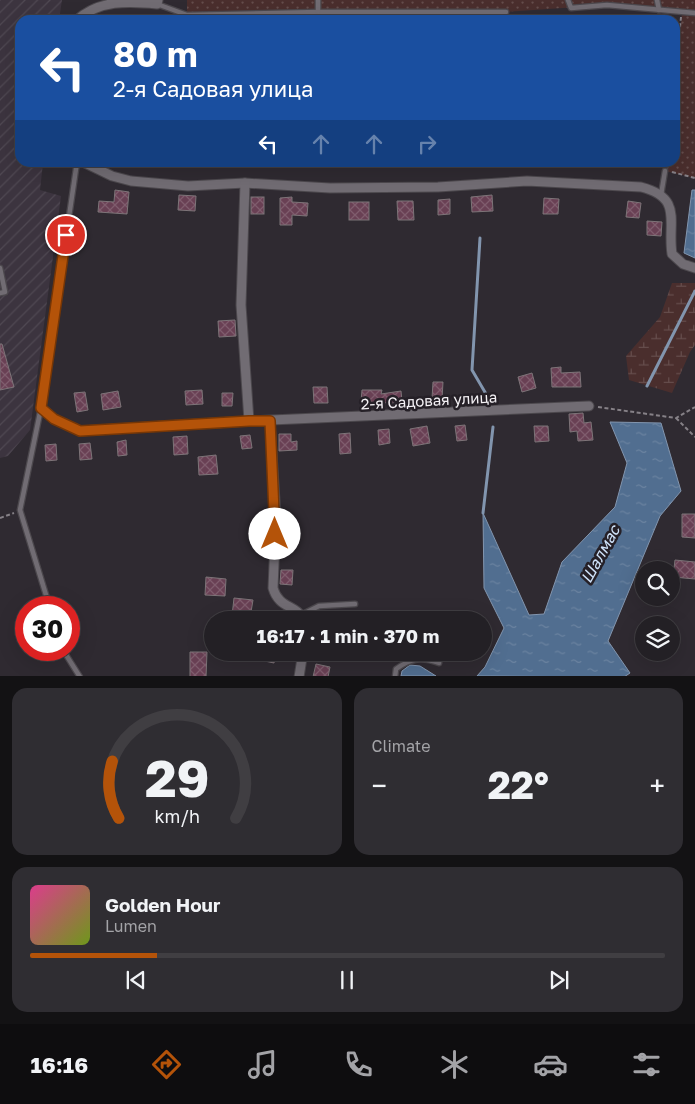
<!DOCTYPE html>
<meta charset="utf-8">
<style>
:root{--surface:#232025;--page:#2f2d32;--text:#f1f3f6;--muted:#a3a3a7;--line:#403e42;--accent:#b45309}
body{margin:0;font-family:"Golos Text",sans-serif;background:var(--page);color:var(--text);height:100vh;display:flex;flex-direction:column;font-size:19px;white-space:nowrap}
*{box-sizing:border-box;margin:0}
p{font-size:16px;color:var(--muted)}
.icon{flex:none;width:28px;height:28px;fill:none;stroke:currentColor;stroke-width:2;stroke-linecap:round;stroke-linejoin:round}
.map{position:relative;height:676px;overflow:hidden}
.panel{display:flex;flex-direction:column;gap:12px;padding:12px;background:#131214;flex:1}
.panel>*{flex:none}
.hud{position:absolute;left:15px;top:15px;width:665px;height:152px;border-radius:15px;box-shadow:0 5px 20px #0002,0 0 0 1px var(--line);background:#1a4fa0;color:#fff;overflow:hidden}
.controls{position:absolute;left:635px;top:561px;display:grid;gap:10px}
.controls a{display:grid;place-items:center;width:45px;height:45px;border-radius:50%;background:var(--surface);box-shadow:0 5px 20px #0002,0 0 0 1px var(--line);font-size:25px}
.speed{position:absolute;left:15px;top:596px;display:flex;gap:10px;font-size:25px;font-weight:700;text-align:center}
.speed>*{display:grid;place-content:center;width:65px;height:65px;border-radius:50%;background:var(--surface);box-shadow:0 5px 20px #0002,0 0 0 1px var(--line);line-height:1}
.speed .limit{border:8px solid #d22;background:#fff;color:#111}
.pin{position:absolute;display:grid;place-items:center;width:42px;height:42px;color:#fff;margin:-21px;border:2px solid #fff;border-radius:50%;box-shadow:0 1px 5px #0007}
.me{position:absolute;width:55px;margin:-28px;rotate:0deg;stroke-linejoin:round;filter:drop-shadow(0 0 4px #0008)}
.turn{display:flex;align-items:center;gap:18px;height:105px;padding:0 15px;font-size:22px}
.turn .icon{width:65px;height:65px;stroke-width:2.5}
.turn b{display:block;font-size:35px;line-height:42px}
.lanes{display:flex;align-items:center;height:48px;padding:0 15px;background:#0003;justify-content:center;gap:25px;direction:ltr}
.lanes .off{opacity:.35}
.big{font-size:38px;font-weight:700;line-height:1.1}
.panel .tile{flex:1;display:flex;flex-direction:column;justify-content:center;gap:8px;min-width:0;padding:0 18px;border-radius:15px;background:var(--page)}
.panel .dial{align-items:center;gap:0}
.dial svg{height:130px;overflow:visible;fill:none;stroke:var(--line);stroke-width:7;stroke-linecap:round;text-anchor:middle}
.dial text{fill:var(--text);stroke:none}
.song{display:flex;align-items:center;gap:15px}
.cover{width:60px;height:60px;border-radius:8px;background:linear-gradient(135deg,hsl(330 70% 55%),hsl(80 70% 35%))}
.played{height:5px;border-radius:2px;background:linear-gradient(90deg,var(--accent) 20%,var(--line) 20%)}
.keys{display:flex;justify-content:space-around;direction:ltr}
.heat{display:flex;justify-content:space-between;align-items:center;font-size:28px;direction:ltr}
.panel .tiles{flex:1;display:grid;gap:12px;grid-template-columns:1fr 1fr}
.tile:last-child{grid-column:span 2}
.trip{position:absolute;left:204px;top:611px;width:288px;height:50px;border-radius:25px;background:var(--surface);box-shadow:0 5px 20px #0002,0 0 0 1px var(--line);font-weight:700;line-height:50px;text-align:center}
.menu{display:flex;height:80px;justify-content:space-around;align-items:center;background:#0e0d0f;color:var(--muted)}
.menu .icon{width:35px;height:35px}
.menu .active{color:var(--accent)}
.menu b{font-size:22px;color:var(--text)}
.map>svg:first-child{display:block}
.industrial{fill:url(#industrial-furrows)}
.grass{fill:url(#grass-dots)}
.wetland{fill:url(#wetland-marsh)}
.water{fill:url(#water-ripples);stroke:#8295ae}
.lines{fill:none;stroke-linecap:round;stroke-linejoin:round}
.stream{stroke:#8295ae;stroke-width:3}
.building{fill:url(#building-cross-hatch);stroke:#7d7478}
.service-casing{stroke:#4c484d;stroke-width:7}
.minor-casing{stroke:#4c484d;stroke-width:11}
.path{stroke:#868187;stroke-width:2;stroke-dasharray:4 2.5;stroke-linecap:butt}
.service{stroke:#716c73;stroke-width:4.5}
.minor{stroke:#716c73;stroke-width:9}
.route-casing{stroke:#753606;stroke-width:12}
.route{stroke:#b45309;stroke-width:9}
.labels{text-anchor:middle;dominant-baseline:central;stroke-width:5;stroke-linejoin:round;paint-order:stroke}
.street-label{font-size:15px;fill:#f4f1f5;stroke:#252027}
.water-label{font-size:16px;font-style:italic;fill:#cfe2f9;stroke:#252027}
</style>
<div class="map">
<svg width="695" height="677" viewBox="0 0 695 677">
<defs>
<pattern id="industrial-furrows" width="10" height="10" patternUnits="userSpaceOnUse" patternTransform="scale(1.25)"><rect width="10" height="10" fill="#3c343f"/><path d="M-1 1l2-2M0 10L10 0M9 11l2-2" fill="none" stroke="#4f4852"/></pattern>
<pattern id="grass-dots" width="8" height="8" patternUnits="userSpaceOnUse" patternTransform="scale(1.25)"><rect width="8" height="8" fill="#4a2e2d"/><path d="M2 2h.1M6 6h.1" fill="none" stroke="#654d4c" stroke-width="1.8" stroke-linecap="round"/></pattern>
<pattern id="wetland-marsh" width="20" height="14" patternUnits="userSpaceOnUse" patternTransform="scale(1.25)"><rect width="20" height="14" fill="#4a2e2d"/><path d="M1 5h8M5 5V1M11 12h8M15 12V8" fill="none" stroke="#654d4c"/></pattern>
<pattern id="water-ripples" width="26" height="14" patternUnits="userSpaceOnUse" patternTransform="scale(1.25)"><rect width="26" height="14" fill="#516e90"/><path d="M2 4q2-2 4 0t4 0M15 11q2-2 4 0t4 0" fill="none" stroke="#6b83a0"/></pattern>
<pattern id="building-cross-hatch" width="8" height="8" patternUnits="userSpaceOnUse" patternTransform="scale(1.25)"><rect width="8" height="8" fill="#694054"/><path d="M0 0l8 8M0 8l8-8" fill="none" stroke="#7f5c6d"/></pattern>
</defs>
<rect width="100%" height="100%" fill="#2f2a31"/>
<!-- industrial -->
<path class="industrial" d="M0 0H62L59 20H20V162L43 163 40 190 61 196 30 430 8 456 0 458Z"/>
<!-- grass -->
<path class="grass" d="M187 0H695V178L665 171 666 163 675 162V79L682 13 607 5 506 12 187 15Z"/>
<!-- wetland -->
<path class="wetland" d="M672 283H695V345L690 352 672 393 629 380 626 356 660 317Z"/>
<!-- water -->
<g class="water">
<path d="M692 190H695V258L684 253Z"/>
<path d="M610 422 661 423 681 491 660 516 608 641 630 673 624 677 477 676 485 667 504 628 484 588 483 513 529 615 544 614 562 562 615 507 627 463Z"/>
<path d="M410 665 420 666 436 676H401L402 671Z"/>
</g>
<g class="lines">
<!-- stream -->
<g class="stream">
<path d="M480 238 472 370 489 399"/>
<path d="M647 386 695 291"/>
<path d="M483 513 493 427"/>
</g>
</g>
<!-- building -->
<g class="building">
<path d="M115 190 129 192 127 214 98 212 99 201 114 202Z"/>
<path d="M179 195 196 196 195 211 178 210Z"/>
<path d="M492 195 493 211 472 212 471 197Z"/>
<rect x="251" y="197" width="13" height="17"/>
<path d="M292 197V202L308 203 307 216 292 215V225H280V198Z"/>
<path d="M544 198 559 199 558 214H543Z"/>
<path d="M450 199V214L438 215V200Z"/>
<path d="M397 201H413L414 220H398Z"/>
<path d="M628 201 641 203 639 218 626 217Z"/>
<rect x="349" y="202" width="20" height="18"/>
<path d="M647 221 662 222 661 236 647 235Z"/>
<path d="M235 320 236 336 219 337 218 321Z"/>
<path d="M0 344H2L14 387 0 390Z"/>
<path d="M561 367V373L580 372 581 387H552L551 368Z"/>
<path d="M532 373 536 388 522 392 518 377Z"/>
<path d="M433 382H443L442 399H432Z"/>
<path d="M313 387H327L328 403H314Z"/>
<path d="M202 390 203 404 186 405 185 391Z"/>
<path d="M362 390H382L381 394 401 391 402 401 393 403 361 402Z"/>
<path d="M118 391 121 407 103 410 101 394Z"/>
<path d="M85 392 88 410 77 412 74 393Z"/>
<path d="M222 393H233L232 406H222Z"/>
<path d="M583 413 584 423 591 422 593 440 578 441 577 431 570 432 569 414Z"/>
<path d="M465 425 467 440 457 441 455 426Z"/>
<path d="M427 426 430 443 413 446 410 429Z"/>
<path d="M534 426H548L549 441 535 442Z"/>
<path d="M389 429 390 443 379 445 378 430Z"/>
<path d="M350 433 351 453 340 454 339 434Z"/>
<path d="M279 434H291V442L297 441V450L279 451Z"/>
<path d="M250 435 252 448 242 449 240 436Z"/>
<path d="M187 436 188 454 174 455 173 437Z"/>
<path d="M126 440 127 455 118 456 117 442Z"/>
<path d="M90 443 92 459 80 460 79 444Z"/>
<path d="M56 444 57 460 46 461 45 445Z"/>
<path d="M216 455 218 474 199 475 198 457Z"/>
<path d="M682 514H695V538L682 537Z"/>
<path d="M675 560 695 562V579L673 577Z"/>
<path d="M281 570H293L292 585 280 584Z"/>
<path d="M206 577 226 579 225 596 205 595Z"/>
<path d="M234 598 253 600 250 618 232 616Z"/>
<path d="M190 652H207L206 677H190Z"/>
<path d="M262 652H276L274 663 260 660Z"/>
<path d="M316 664 330 667 328 677H313Z"/>
</g>
<g class="lines">
<!-- service casing -->
<g class="service-casing">
<g id="service">
<path d="M568 0 571 8 607 5 695 13"/>
<path d="M657 0 659 10"/>
<path d="M157 4 187 15 318 12H506"/>
<path d="M318 12V0"/>
<path d="M661 195 665 171"/>
<path d="M0 268 5 292 0 293"/>
<path d="M50 608 20 510 41 408 77 162"/>
<path d="M301 615 319 606 355 604"/>
<path d="M63 650 80 677"/>
<path d="M395 677 396 669C411 658 422 657 439 663"/>
</g>
</g>
<!-- minor casing -->
<g class="minor-casing">
<g id="minor">
<path d="M77 20C99 0 128 1 157 4L158 0"/>
<path d="M83 162 112 176 131 181 188 186 245 183 330 188 438 187 527 181 641 187C684 198 667 222 672 254L683 264 695 268"/>
<path d="M245 183 241 305 249 421"/>
<path d="M41 408 54 419 80 431 249 421 589 406"/>
<path d="M270 421 276 517 273 588C279 609 296 604 304 620"/>
<path d="M299 677 303 652"/>
</g>
</g>
<!-- path -->
<g class="path">
<path d="M675 79 681 17"/>
<path d="M672 172 695 178"/>
<path d="M598 407 676 418 695 407"/>
<path d="M676 418 695 437"/>
<path d="M0 518 14 513"/>
</g>
<!-- service -->
<use href="#service" class="service"/>
<!-- minor -->
<use href="#minor" class="minor"/>
</g>
<g class="lines">
<!-- route casing -->
<g class="route-casing">
<path id="route" d="M66 235 41 408 54 419 80 431 249 421H270L275 534"/>
</g>
<!-- route -->
<use href="#route" class="route"/>
</g>
<g class="labels">
<!-- street labels -->
<g class="street-label">
<text transform="translate(429 400) rotate(-3)">2-я Садовая улица</text>
</g>
<!-- water labels -->
<g class="water-label">
<text transform="translate(600 554) rotate(-61)">Шалмас</text>
</g>
</g>
</svg>
<div class="controls">
<a><svg class="icon" aria-label="search" viewBox="0 0 24 24"><circle cx="10" cy="10" r="6"/><path d="M15 15l6 6"/></svg></a>
<a><svg class="icon" aria-label="layers" viewBox="0 0 24 24"><path d="M12 4l9 5-9 5-9-5zM3 14l9 5 9-5"/></svg></a>
</div>
<div class="speed"><div class="limit">30</div></div>
<div class="pin" style="left:66px;top:235px;background:#d93025"><svg class="icon" aria-label="arrive" viewBox="0 0 24 24"><path d="M6 21V4h12l-3 4 3 4H6"/></svg></div>
<svg class="me" style="left:275px;top:534px" viewBox="-20 -20 40 40"><circle r="19" fill="#fff"/><path d="M0-13L10 11 0 6-10 11z" fill="#b45309"/></svg>
<div class="trip">16:17 · 1 min · 370 m</div>
<div class="hud">
<div class="turn"><svg class="icon" aria-label="left" viewBox="0 0 24 24"><path d="M17 20v-9H6M10 6l-5 5 5 5"/></svg><div><b>80 m</b>2-я Садовая улица</div></div>
<div class="lanes"><svg class="icon" aria-label="left" viewBox="0 0 24 24"><path d="M17 20v-9H6M10 6l-5 5 5 5"/></svg><svg class="icon off" aria-label="ahead" viewBox="0 0 24 24"><path d="M12 20V5M6 11l6-6 6 6"/></svg><svg class="icon off" aria-label="ahead" viewBox="0 0 24 24"><path d="M12 20V5M6 11l6-6 6 6"/></svg><svg class="icon off" aria-label="right" viewBox="0 0 24 24"><path d="M7 20v-9h11M14 6l5 5-5 5"/></svg></div>
</div>
</div>
<section class="panel">
<div class="tiles">
<div class="tile dial"><svg viewBox="0 0 100 80">
<path d="M14 69A42 42 0 1 1 86 69"/>
<path d="M14 69A42 42 0 0 1 10 34" stroke="#b45309"/>
<text x="50" y="56" font-size="32" font-weight="700">29</text>
<text x="50" y="72" font-size="11">km/h</text>
</svg></div>
<div class="tile"><p>Climate</p>
<div class="heat"><a>−</a><b class="big">22°</b><a>+</a></div>
</div>
<div class="tile">
<div class="song"><i class="cover"></i><div><b>Golden Hour</b><p>Lumen</p></div></div>
<div class="played"></div>
<div class="keys"><svg class="icon" aria-label="previous" viewBox="0 0 24 24"><path d="M18 5L8 12l10 7zM5 5v14"/></svg><svg class="icon" aria-label="pause" viewBox="0 0 24 24"><path d="M8 5v14M16 5v14"/></svg><svg class="icon" aria-label="next" viewBox="0 0 24 24"><path d="M6 5l10 7-10 7zM19 5v14"/></svg></div>
</div>
</div>
</section>
<nav class="menu">
<b>16:16</b>
<svg class="icon active" aria-label="directions" viewBox="0 0 24 24"><path d="M12 3l9 9-9 9-9-9zM9 14v-3h6M13 9l2 2-2 2"/></svg>
<svg class="icon" aria-label="music" viewBox="0 0 24 24"><path d="M9 18V5l10-2v13"/><circle cx="6" cy="18" r="3"/><circle cx="16" cy="16" r="3"/></svg>
<svg class="icon" aria-label="phone" viewBox="0 0 24 24"><path d="M5 4h4l2 5-3 2q2 4 5 5l2-3 5 2v4C11 20 4 13 5 4z"/></svg>
<svg class="icon" aria-label="climate" viewBox="0 0 24 24"><path d="M12 3v18M4 7l16 10M4 17L20 7"/></svg>
<svg class="icon" aria-label="car" viewBox="0 0 24 24"><path d="M5 17H2v-5l4-1 3-4h7l3 4 3 1v5h-3M9 17h6M6 11h13"/><circle cx="7" cy="17" r="2"/><circle cx="17" cy="17" r="2"/></svg>
<svg class="icon" aria-label="filters" viewBox="0 0 24 24"><path d="M4 7h16M4 17h16"/><circle cx="9" cy="7" r="2"/><circle cx="15" cy="17" r="2"/></svg>
</nav>
